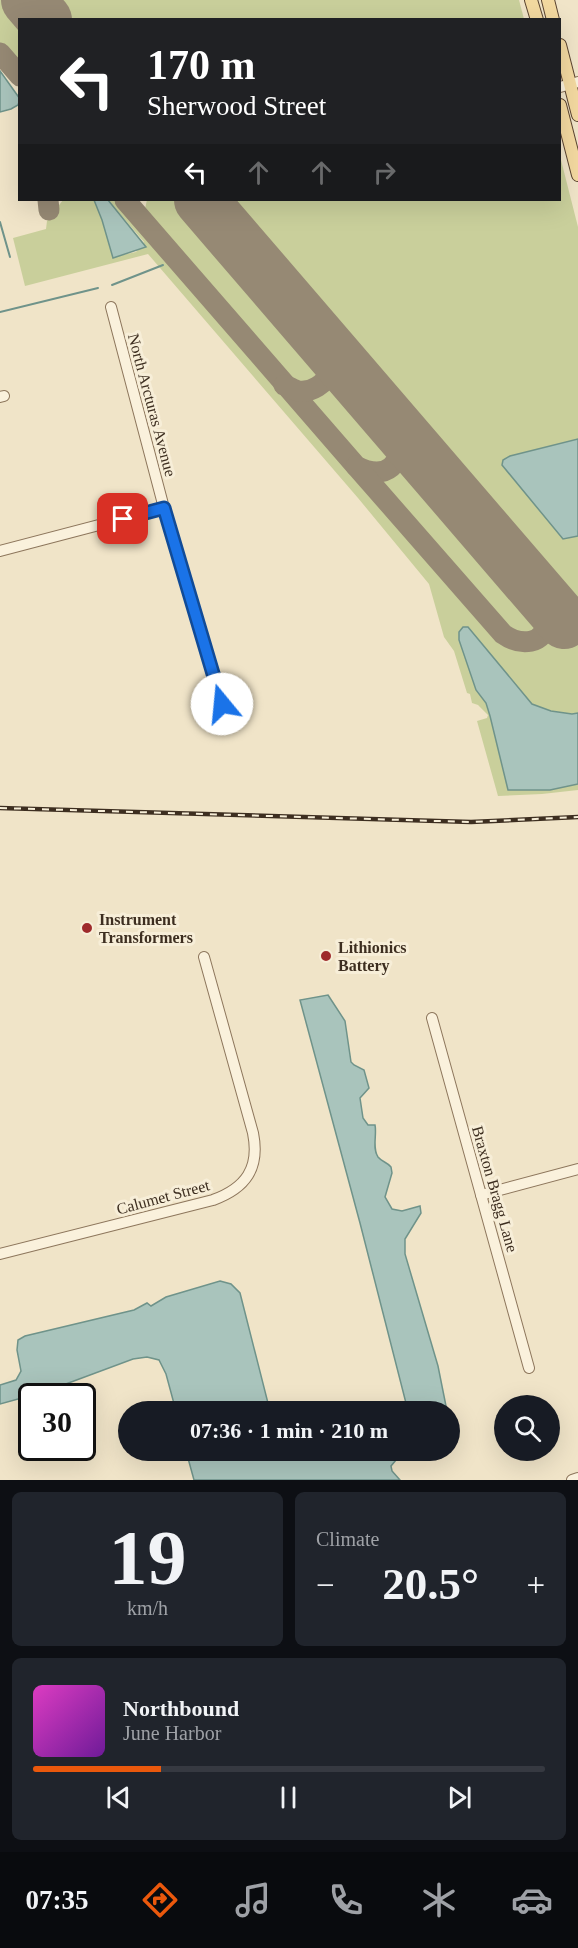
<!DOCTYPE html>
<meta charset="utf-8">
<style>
:root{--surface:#171b24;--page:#20242c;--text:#f1f3f6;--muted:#9ea1a6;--line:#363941;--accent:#ea580c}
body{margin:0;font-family:"Times New Roman",serif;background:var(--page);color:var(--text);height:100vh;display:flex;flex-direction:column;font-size:22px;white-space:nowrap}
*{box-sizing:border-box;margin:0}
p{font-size:20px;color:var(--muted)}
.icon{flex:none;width:33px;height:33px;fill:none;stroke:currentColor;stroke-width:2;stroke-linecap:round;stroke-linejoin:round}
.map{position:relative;height:1480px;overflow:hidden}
.details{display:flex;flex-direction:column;gap:12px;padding:12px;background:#0d0f14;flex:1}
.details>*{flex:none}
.guide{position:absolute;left:18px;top:18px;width:543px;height:183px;border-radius:0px;box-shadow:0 6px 24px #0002;background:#202124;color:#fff;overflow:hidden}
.tools{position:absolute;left:494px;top:1395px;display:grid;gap:12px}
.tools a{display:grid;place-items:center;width:66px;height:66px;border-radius:50%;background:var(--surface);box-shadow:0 6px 24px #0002;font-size:30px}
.speed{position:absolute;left:18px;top:1383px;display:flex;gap:12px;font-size:30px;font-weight:700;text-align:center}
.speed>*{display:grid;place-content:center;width:78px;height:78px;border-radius:50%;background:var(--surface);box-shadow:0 6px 24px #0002;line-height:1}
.speed .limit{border:3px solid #111;border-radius:9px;background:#fff;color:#111}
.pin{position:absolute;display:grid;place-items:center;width:51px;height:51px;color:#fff;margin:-26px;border-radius:12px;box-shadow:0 3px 9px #0006}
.me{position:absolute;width:66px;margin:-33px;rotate:343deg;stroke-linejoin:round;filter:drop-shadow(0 0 4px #0008)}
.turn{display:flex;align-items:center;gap:21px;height:126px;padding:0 30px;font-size:27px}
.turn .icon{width:78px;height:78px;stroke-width:2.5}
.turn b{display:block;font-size:42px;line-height:51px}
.lanes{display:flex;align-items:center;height:57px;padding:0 30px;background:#0003;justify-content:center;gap:30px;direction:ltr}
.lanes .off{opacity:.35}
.big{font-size:45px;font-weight:700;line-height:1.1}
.details .card{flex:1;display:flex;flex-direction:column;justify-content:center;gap:9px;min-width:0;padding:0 21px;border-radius:9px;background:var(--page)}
.details .dial{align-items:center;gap:0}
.dial b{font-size:78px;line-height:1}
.song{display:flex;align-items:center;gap:18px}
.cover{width:72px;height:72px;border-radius:9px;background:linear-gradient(135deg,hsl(310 70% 55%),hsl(280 70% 35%))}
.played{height:6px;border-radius:3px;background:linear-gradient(90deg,var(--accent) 25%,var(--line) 25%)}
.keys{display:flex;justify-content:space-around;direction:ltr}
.heat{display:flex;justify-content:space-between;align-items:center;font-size:33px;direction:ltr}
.details .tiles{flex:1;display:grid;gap:12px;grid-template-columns:1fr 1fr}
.card:last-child{grid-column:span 2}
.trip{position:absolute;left:118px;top:1401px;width:342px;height:60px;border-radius:30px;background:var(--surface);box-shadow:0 6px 24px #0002;font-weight:700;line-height:60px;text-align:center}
.tab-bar{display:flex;height:96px;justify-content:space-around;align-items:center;background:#090b0e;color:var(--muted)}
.tab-bar .icon{width:42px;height:42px}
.tab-bar .active{color:var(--accent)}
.tab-bar b{font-size:27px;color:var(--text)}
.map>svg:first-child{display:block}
.green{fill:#c9cf9b}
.water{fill:#a9c4bc;stroke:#6f938a;stroke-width:1.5}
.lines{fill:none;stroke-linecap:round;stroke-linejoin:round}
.stream{stroke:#6f938a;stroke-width:2}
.taxiway{stroke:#968974;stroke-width:21}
.runway{stroke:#968974;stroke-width:54}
.minor-casing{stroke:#8d765c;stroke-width:12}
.major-casing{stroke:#5b4430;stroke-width:14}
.minor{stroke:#faf1dc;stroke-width:10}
.major{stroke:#f3d9a0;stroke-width:12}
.rail-casing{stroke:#3d2e20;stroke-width:4.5}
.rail{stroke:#f7eed8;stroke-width:2;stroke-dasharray:7;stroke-linecap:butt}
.route-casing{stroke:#114b97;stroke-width:15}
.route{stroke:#1a73e8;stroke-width:10}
.poi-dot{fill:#9e2a2b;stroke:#f7eed8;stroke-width:2}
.labels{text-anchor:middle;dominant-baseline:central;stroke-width:6;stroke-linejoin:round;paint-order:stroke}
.street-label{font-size:16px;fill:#3d2e20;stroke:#f7eed8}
.poi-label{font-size:16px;font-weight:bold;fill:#3d2e20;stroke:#f7eed8;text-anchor:start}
</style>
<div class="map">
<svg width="578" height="1480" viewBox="0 0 578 1480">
<rect width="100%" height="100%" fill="#f0e4c8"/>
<!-- green -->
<g class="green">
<path d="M0 0H10L26 19 20 20 19 68 0 45Z"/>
<path d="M46 0H519L524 19 63 20Z"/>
<path d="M560 156 578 227V439L510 456 563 539 578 536V713L573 714 551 711 532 704 468 627 459 631V640L476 690 486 703 490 716 508 790H550L578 784V790L542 794 498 796 477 721 487 718 488 715 478 705 472 703 470 694 467 693 454 651 444 637 429 584 358 498 148 254 25 286 13 238 46 229 47 221 63 200H94L102 220 113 257 136 252 144 242 108 200H118L501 641C507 645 512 648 519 649 540 651 563 627 576 614L218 200H560Z"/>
<path d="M147 200H182L317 356C320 371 316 381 301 385L289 381 144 213Z"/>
<path d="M338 382 391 443 392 451 387 460 375 466 360 461 305 399 321 396Z"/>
<path d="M409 464 540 615C546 636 523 642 508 632L377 481 397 474Z"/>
</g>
<!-- water -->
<g class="water">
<path d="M0 71 20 99 18 105 11 109 0 112Z"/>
<path d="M94 200H108L146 247 113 258 102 220Z"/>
<path d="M578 439V536L563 539 502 465 503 460 510 456Z"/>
<path d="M463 627H468L532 704 551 711 572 714 578 713V784L550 790H508L490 716 486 703 476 690 459 640V632Z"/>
<path d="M328 995 345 1021 351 1062 354 1065 364 1070 369 1088 360 1098 363 1118 368 1125H375C377 1135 372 1149 378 1157 382 1162 387 1162 391 1167L392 1173 385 1197 392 1209 402 1211 420 1206 421 1213 405 1239V1254L438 1366 447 1411H408L360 1223 300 1000Z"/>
<path d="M220 1281 231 1284 240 1293 270 1411H176L166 1374 159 1360 147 1357 133 1359 47 1391 0 1404V1385L16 1380 21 1371 17 1350 18 1340 25 1336 134 1310 147 1303 151 1306 166 1297Z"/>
<path d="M374 1451 385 1457 394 1451 396 1460 391 1466 392 1471 400 1480H194L186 1451Z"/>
</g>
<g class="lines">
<!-- stream -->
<g class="stream">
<path d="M0 222 10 257"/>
<path d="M112 285 163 265"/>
<path d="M0 312 98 288"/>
</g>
<!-- taxiway -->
<g class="taxiway">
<path d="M0 53 20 76"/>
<path d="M48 200 49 210"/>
<path d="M125 200 356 466C387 482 404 464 400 432"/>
<path d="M284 385C288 386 294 390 298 391 311 393 326 384 330 371 332 363 329 354 327 347"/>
<path d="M356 466 503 634C520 646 545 646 548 620 549 613 546 606 545 600"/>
</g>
<!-- runway -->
<g class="runway">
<path d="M28 0 45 20"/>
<path d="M201 200 564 622"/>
</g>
<!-- minor casing -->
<g class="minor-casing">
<g id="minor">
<path d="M560 87 578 82"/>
<path d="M111 307 164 508 227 717"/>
<path d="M0 397 4 396"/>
<path d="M0 551 164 508"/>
<path d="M432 1018 529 1368"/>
<path d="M481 1195 578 1169"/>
<path d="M0 1254 213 1200C246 1188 260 1168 253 1133L204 957"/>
<path d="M572 1480 578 1478"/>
</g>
</g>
<!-- major casing -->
<g class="major-casing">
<g id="major">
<path d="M531 0 537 20"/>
<path d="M548 0 553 20"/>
<path d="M560 45 578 115"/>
<path d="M560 105 578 175"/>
</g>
</g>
<!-- minor -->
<use href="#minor" class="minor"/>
<!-- major -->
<use href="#major" class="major"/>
<!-- rail casing -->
<g class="rail-casing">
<path id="rail" d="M0 808 471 822 578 817"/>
</g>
<!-- rail -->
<use href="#rail" class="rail"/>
</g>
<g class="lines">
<!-- route casing -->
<g class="route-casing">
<path id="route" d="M123 519 164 508 222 704"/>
</g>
<!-- route -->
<use href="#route" class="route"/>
</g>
<!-- markers -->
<g class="poi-dot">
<circle cx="87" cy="928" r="6"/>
<circle cx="326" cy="956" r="6"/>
</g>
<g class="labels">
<!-- street labels -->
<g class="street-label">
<text transform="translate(152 405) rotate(75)">North Arcturas Avenue</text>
<text transform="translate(495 1189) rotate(74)">Braxton Bragg Lane</text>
<text transform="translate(163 1197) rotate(-15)">Calumet Street</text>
</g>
<!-- poi labels -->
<g class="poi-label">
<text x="99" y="919">Instrument<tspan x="99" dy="18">Transformers</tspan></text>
<text x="338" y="947">Lithionics<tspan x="338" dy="18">Battery</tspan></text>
</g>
</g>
</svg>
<div class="tools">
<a><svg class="icon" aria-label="search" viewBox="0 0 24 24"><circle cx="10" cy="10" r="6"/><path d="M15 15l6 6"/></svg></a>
</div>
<div class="speed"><div class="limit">30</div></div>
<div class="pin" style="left:123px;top:519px;background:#d93025"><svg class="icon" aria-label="arrive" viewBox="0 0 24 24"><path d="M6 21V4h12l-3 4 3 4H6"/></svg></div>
<svg class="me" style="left:222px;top:704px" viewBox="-20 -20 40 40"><circle r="19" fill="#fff"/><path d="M0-13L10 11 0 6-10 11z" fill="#1a73e8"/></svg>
<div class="trip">07:36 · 1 min · 210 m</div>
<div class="guide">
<div class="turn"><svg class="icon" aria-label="left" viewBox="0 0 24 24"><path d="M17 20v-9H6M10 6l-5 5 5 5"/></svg><div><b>170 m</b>Sherwood Street</div></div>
<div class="lanes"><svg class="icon" aria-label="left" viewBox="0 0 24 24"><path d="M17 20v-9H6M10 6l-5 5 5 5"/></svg><svg class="icon off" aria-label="ahead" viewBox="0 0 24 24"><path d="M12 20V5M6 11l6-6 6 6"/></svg><svg class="icon off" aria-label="ahead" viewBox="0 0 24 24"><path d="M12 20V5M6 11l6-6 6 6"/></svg><svg class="icon off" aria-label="right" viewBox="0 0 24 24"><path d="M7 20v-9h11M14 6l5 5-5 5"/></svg></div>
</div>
</div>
<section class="details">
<div class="tiles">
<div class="card dial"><b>19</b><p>km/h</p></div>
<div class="card"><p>Climate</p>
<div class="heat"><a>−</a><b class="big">20.5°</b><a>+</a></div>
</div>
<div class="card">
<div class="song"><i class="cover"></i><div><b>Northbound</b><p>June Harbor</p></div></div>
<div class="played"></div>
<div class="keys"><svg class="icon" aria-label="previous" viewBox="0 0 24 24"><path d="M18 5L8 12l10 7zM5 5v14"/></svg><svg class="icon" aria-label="pause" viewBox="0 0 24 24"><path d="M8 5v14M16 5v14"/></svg><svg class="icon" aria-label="next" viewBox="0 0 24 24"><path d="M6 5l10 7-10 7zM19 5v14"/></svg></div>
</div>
</div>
</section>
<nav class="tab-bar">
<b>07:35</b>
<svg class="icon active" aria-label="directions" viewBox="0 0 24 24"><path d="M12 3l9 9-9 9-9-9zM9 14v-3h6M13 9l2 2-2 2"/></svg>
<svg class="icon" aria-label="music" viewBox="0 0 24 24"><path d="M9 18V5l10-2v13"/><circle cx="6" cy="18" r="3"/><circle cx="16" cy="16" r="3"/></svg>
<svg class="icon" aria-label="phone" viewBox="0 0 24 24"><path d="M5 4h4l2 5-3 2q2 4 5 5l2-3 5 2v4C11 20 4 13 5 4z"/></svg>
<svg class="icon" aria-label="climate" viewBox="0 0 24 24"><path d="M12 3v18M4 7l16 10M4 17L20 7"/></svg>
<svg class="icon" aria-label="car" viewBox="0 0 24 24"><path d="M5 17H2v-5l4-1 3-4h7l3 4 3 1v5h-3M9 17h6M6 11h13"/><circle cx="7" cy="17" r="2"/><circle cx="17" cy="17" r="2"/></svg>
</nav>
